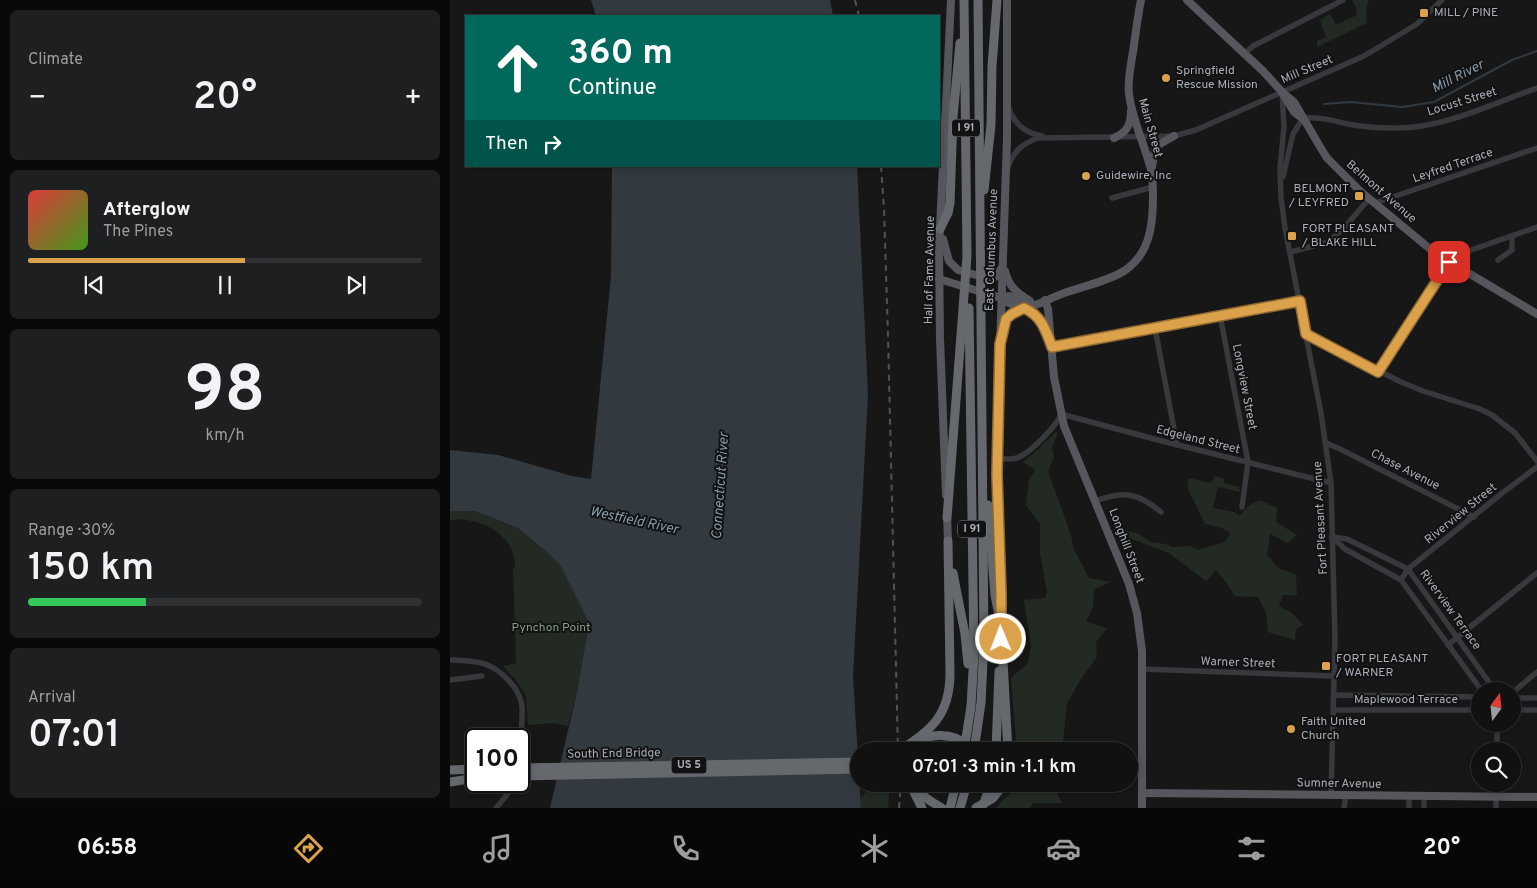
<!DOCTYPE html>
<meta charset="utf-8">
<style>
:root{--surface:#111112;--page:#1e1f20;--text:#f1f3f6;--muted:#9c9d9f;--line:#303132;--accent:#dca24b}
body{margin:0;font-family:Overpass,sans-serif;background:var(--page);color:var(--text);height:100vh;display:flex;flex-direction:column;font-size:19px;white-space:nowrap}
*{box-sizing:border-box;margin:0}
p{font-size:16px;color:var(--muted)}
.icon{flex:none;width:28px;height:28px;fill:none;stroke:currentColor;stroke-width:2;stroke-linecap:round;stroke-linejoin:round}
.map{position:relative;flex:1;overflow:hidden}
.side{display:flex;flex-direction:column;gap:10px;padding:10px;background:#09090a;width:450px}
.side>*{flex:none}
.hud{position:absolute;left:15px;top:15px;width:475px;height:152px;border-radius:0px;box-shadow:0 2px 8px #0003,0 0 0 1px var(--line);background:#00695c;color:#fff;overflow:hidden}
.needle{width:32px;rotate:15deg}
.controls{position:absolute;left:1021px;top:682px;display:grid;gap:10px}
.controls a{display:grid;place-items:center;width:50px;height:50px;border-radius:50%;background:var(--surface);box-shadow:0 2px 8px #0003,0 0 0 1px var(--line);font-size:25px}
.speed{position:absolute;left:15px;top:728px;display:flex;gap:10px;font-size:25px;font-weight:700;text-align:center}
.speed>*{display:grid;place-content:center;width:65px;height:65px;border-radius:50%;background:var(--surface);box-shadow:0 2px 8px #0003,0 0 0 1px var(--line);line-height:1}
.speed .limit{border:2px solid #111;border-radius:8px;background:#fff;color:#111}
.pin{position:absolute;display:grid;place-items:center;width:42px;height:42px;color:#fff;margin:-21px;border-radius:10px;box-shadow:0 2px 8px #0006}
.me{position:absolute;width:55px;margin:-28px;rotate:359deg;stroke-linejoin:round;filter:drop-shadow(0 0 4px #0008)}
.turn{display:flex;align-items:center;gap:18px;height:105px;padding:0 20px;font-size:22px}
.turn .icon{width:65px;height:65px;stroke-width:2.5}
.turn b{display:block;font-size:35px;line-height:42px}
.then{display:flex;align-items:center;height:48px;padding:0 20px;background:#0003;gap:10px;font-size:19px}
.big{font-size:38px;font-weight:600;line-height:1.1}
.side .tile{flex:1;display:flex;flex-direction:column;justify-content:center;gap:8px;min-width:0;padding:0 18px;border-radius:8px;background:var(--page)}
.side .dial{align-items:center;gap:0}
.dial b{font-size:65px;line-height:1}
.song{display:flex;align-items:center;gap:15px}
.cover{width:60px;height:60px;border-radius:8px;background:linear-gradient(135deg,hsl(0 70% 55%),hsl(100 70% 35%))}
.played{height:5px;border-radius:2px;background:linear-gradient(90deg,var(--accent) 55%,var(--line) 55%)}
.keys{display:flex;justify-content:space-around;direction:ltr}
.heat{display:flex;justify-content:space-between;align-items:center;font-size:28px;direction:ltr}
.charge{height:8px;border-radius:4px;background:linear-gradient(90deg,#34c759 30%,var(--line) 0)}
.trip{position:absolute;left:400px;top:742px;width:288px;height:50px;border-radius:25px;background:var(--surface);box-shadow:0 2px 8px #0003,0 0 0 1px var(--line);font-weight:600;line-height:50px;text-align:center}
.dock{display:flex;height:80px;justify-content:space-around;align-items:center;background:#070707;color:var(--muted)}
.dock .icon{width:35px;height:35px}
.dock .selected{color:var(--accent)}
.dock b{font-size:22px;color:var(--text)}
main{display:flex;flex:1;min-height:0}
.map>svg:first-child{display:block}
.green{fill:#232a24}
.water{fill:#323a40}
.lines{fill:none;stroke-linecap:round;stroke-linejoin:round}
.stream{stroke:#323a40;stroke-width:2}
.minor{stroke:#38393d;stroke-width:5.5}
.major{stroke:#55575c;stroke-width:8}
.highway{stroke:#65686d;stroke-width:9}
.rail{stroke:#515358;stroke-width:2;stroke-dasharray:6 5;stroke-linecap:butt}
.route-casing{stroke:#8f6931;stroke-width:12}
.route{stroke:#dca24b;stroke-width:9}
.poi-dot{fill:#dca24b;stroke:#121213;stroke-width:2}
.labels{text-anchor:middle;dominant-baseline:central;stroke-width:4;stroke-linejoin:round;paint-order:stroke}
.shield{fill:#121213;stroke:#7c8086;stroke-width:1}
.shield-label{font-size:11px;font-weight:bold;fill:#aaafb7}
.poi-label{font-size:12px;fill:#aaafb7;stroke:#121213;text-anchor:start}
.street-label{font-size:12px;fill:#aaafb7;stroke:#121213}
.park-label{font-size:12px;fill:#849f84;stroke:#121213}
.water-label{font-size:14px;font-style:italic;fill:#869dad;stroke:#121213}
</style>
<main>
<section class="side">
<div class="tile"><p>Climate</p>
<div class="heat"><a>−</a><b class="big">20°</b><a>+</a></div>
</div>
<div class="tile">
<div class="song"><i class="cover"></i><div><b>Afterglow</b><p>The Pines</p></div></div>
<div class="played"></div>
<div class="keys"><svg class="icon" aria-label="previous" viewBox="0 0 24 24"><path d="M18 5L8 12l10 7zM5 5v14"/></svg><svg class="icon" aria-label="pause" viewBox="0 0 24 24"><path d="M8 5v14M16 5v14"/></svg><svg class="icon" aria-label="next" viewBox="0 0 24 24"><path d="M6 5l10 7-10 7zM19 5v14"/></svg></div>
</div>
<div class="tile dial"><b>98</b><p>km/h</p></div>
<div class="tile"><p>Range · 30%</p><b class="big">150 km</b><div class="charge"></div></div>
<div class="tile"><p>Arrival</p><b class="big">07:01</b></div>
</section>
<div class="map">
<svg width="1087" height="808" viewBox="0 0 1087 808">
<rect width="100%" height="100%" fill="#171718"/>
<!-- green -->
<g class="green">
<path d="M902 0H919L916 9 917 23 867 47V41L876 37 870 20 880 14 886 25 907 15 906 8Z"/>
<path d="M606 432 608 433 602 447 604 457 598 471 621 535 623 547 639 578 661 582 644 589 643 607 636 622 657 628 646 642 647 657 631 679 617 703 612 751H569L566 739 561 678 578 663 581 647 574 600 595 598 597 593 590 552V524L576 505 579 480 585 470 573 462 583 454Z"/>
<path d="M765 476 774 479V483L789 487 790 492 768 487 763 508 784 512 790 516 798 506 809 500 827 508 826 522 847 535 838 543 820 534 817 555 829 569 838 571 846 575 847 595H833L829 606 842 613 853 625 846 629 845 640 818 632 816 612 808 597 785 596 775 581 766 570 756 581 719 553 668 534 665 527 689 534 700 542 716 544 722 547 740 546 748 550 774 542 781 534 772 528 755 524 738 489V478L761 483Z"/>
<path d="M0 511H25L68 528 98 553 110 565 139 623 127 692 118 726 103 723 78 725 76 696 65 679 53 666 66 663 63 568 65 567C66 534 29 516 0 520Z"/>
<path d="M422 784H440L438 808H411V798Z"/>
<path d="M565 784H599V786L607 793 612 803H583L580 808H545L563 791Z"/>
</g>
<!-- water -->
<g class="water">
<path d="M141 0H380L383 16H146Z"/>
<path d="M162 166H407L418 394 403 677 411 808H100L127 692 139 623 110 565 98 553 68 528 25 511H0V450L48 455 122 476 141 479 161 276Z"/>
</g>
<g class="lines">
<!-- stream -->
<path class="stream" d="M874 104 901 102 952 107 984 102 1062 60 1087 51"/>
<!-- minor -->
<g class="minor">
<path d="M794 54 803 46 893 0"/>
<path d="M832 92 834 127 830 168 831 198 835 228 871 413 881 483 885 639 881 795"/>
<path d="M558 106C563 123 575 133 592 136"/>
<path d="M558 168C562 152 573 143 588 138L724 136 746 130 914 56 967 24 992 0"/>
<path d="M833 177 843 134 853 118C872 117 880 120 898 124 913 127 928 128 944 128 992 129 1042 104 1087 88"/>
<path d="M662 198 703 187"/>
<path d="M925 203 1087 148"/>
<path d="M841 252 878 242 893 229 919 199"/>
<path d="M1048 260 1062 250V236"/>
<path d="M770 315 798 462 792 507"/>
<path d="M705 328 727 445"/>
<path d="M856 334 951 382 973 391 1030 409 1042 415 1065 433 1087 461"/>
<path d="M602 347 850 301"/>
<path d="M928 372 1004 256 1087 227"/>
<path d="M876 443 890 449 1024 517"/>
<path d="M547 458C554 459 560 460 567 458 580 453 606 427 611 414L708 440 881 483"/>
<path d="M646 501C673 490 688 493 711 512"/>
<path d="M882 537 897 539 958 569 1041 685 1043 691"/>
<path d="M882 537 895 549 951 580 1032 691"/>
<path d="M951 580 958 569 1051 494 1087 467"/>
<path d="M998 645 1087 573"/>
<path d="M0 660C27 661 41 661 60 682 66 688 71 698 72 706 73 723 70 740 69 757"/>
<path d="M692 669 884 676"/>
<path d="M0 680 32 676"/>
<path d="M1062 693 1087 672"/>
<path d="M884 695 1030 697"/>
<path d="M1062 698H1087"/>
<path d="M883 710H1030"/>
<path d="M1062 710H1087"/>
<path d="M1047 751V724"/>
<path d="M46 808 56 796 65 781"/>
<path d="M894 808 896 795"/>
<path d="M959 808V796"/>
<path d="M974 808V796"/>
<path d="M1046 808V784"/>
</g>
<!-- major -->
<g class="major">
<path d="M737 0 813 71 832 92 844 112 852 118"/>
<path d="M832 92 844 102 869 145 877 158 910 191 985 253 1087 314"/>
<path d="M664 138C677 132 681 125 681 111"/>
<path d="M702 167C706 143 703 148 724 136"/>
<path d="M493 239 499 261 508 270 540 279 547 276 551 269"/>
<path d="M555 271C559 287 567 293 580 301"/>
<path d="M489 279 551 298C576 318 592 300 617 292 635 286 658 281 674 271 700 254 703 225 703 197 703 188 703 179 701 170 695 145 682 120 679 94 677 78 682 61 684 45 686 30 688 15 691 0"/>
<path d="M551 298 559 296 574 301"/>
<path d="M595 300 598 309 604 377 614 426 679 584 687 613 692 651V808"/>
<path d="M554 328C556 315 564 313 575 308 587 313 593 323 598 336"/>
<path d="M496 495 490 338 489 248 501 0"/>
<path d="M497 514 498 541"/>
<path d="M550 610 547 438 557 138V0"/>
<path d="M692 793 1087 797"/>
</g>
<!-- highway -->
<g class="highway">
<path d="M534 190 541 125 542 66 547 0"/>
<path d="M490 229 498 213 500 203 503 117 510 43"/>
<path d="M538 505 545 595 550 621 553 661 558 751"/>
<path d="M497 518 517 256 514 0"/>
<path d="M503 573 515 634 518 664"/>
<path d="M469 740C487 733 505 734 520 747"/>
<path d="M448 751C482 731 500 714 500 673L498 541"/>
<path d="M514 751 521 706 524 654 519 308"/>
<path d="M524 751 531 703 534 640 528 0"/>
<path d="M546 751 549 671"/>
<path d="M69 768 409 762"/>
<path d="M0 770 26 769"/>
<path d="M69 776 409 769"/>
<path d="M0 782 26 778"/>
<path d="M456 784 482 802 492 808"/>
<path d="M464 792 472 808"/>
<path d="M533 805 541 784"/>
<path d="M500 808 506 784"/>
<path d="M510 808 517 784"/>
<path d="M526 808 543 798 554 784"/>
</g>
<!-- rail -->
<g class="rail">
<path d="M405 0 409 16"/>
<path d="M431 166 434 209 438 336 448 751"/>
<path d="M449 808 451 784"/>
</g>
</g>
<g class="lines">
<!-- route casing -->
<g class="route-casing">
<path id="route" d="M551 639V594L547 474 550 344 556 319 562 314 574 308C592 316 596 331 602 347L850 301 856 334 928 372 999 262"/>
</g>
<!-- route -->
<use href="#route" class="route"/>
</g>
<!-- markers -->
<g class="poi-dot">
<rect x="969" y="8" width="10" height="10" rx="2.5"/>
<circle cx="716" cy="78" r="5"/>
<circle cx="636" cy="176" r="5"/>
<rect x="904" y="191" width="10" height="10" rx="2.5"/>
<rect x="837" y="231" width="10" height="10" rx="2.5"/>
<rect x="871" y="661" width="10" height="10" rx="2.5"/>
<circle cx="841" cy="729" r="5"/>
</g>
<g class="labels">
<!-- shield labels -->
<g class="shield">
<rect x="502" y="119.5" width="28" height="17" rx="4"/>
<rect x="508" y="520.5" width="28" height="17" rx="4"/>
<rect x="221.5" y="756.5" width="35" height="17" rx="4"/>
</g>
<g class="shield-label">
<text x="516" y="128">I 91</text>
<text x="522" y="529">I 91</text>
<text x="239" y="765">US 5</text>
</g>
<!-- poi labels -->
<g class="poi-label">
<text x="984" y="13">MILL / PINE</text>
<text x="726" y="71">Springfield<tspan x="726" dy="14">Rescue Mission</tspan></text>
<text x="646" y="176">Guidewire, Inc</text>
<text x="899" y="189" text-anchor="end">BELMONT<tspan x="899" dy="14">/ LEYFRED</tspan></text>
<text x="852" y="229">FORT PLEASANT<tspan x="852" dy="14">/ BLAKE HILL</tspan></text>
<text x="886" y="659">FORT PLEASANT<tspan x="886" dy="14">/ WARNER</tspan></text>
<text x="851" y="722">Faith United<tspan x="851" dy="14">Church</tspan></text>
</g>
<!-- street labels -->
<g class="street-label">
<text transform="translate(857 70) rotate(-23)">Mill Street</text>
<text transform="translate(1012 102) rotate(-17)">Locust Street</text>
<text transform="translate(700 128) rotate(74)">Main Street</text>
<text transform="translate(1003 166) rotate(-19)">Leyfred Terrace</text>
<text transform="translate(931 192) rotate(41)">Belmont Avenue</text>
<text transform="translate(542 250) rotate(-88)">East Columbus Avenue</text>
<text transform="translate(480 270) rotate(-89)">Hall of Fame Avenue</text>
<text transform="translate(794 387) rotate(79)">Longview Street</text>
<text transform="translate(748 440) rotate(14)">Edgeland Street</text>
<text transform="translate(955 470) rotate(27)">Chase Avenue</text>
<text transform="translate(1011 514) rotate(-39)">Riverview Street</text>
<text transform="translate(871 518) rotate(-93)">Fort Pleasant Avenue</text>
<text transform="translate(676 546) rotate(69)">Longhill Street</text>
<text transform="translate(1000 610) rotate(54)">Riverview Terrace</text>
<text transform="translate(788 663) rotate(2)">Warner Street</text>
<text x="956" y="700">Maplewood Terrace</text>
<text transform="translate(164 754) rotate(-1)">South End Bridge</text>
<text transform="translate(889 784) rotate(1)">Sumner Avenue</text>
</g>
<!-- park labels -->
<g class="park-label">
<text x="101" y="628">Pynchon Point</text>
</g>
<!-- water labels -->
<g class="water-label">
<text transform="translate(1008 77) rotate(-27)">Mill River</text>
<text transform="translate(271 486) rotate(-86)">Connecticut River</text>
<text transform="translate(184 521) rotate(12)">Westfield River</text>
</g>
</g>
</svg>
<div class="controls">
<a><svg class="needle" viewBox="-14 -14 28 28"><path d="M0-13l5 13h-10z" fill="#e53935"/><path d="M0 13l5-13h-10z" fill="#9c9d9f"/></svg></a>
<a><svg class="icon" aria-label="search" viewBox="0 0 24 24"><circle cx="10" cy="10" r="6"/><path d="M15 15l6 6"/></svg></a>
</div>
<div class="speed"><div class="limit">100</div></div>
<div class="pin" style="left:999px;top:262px;background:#d93025"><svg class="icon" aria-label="arrive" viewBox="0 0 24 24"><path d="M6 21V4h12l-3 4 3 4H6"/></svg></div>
<svg class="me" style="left:551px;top:639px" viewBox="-20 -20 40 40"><circle r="17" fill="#dca24b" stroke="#fff" stroke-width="3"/><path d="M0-11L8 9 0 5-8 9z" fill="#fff"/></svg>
<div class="trip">07:01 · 3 min · 1.1 km</div>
<div class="hud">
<div class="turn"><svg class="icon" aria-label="ahead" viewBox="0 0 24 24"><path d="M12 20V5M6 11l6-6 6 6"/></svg><div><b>360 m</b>Continue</div></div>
<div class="then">Then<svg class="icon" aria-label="right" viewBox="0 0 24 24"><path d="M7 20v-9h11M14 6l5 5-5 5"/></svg></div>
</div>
</div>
</main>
<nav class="dock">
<b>06:58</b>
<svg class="icon selected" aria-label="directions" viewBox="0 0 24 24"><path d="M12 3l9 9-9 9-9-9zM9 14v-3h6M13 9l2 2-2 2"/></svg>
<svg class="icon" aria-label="music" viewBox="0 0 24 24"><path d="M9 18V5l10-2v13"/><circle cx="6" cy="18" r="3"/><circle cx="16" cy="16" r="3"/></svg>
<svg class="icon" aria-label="phone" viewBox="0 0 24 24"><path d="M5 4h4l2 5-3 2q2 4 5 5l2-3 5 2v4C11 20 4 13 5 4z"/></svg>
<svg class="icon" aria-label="climate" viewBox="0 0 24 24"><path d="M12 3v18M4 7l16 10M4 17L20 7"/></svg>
<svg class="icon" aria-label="car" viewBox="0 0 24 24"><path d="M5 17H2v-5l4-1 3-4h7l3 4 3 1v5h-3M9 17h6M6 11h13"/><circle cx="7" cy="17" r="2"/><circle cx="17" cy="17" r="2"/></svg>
<svg class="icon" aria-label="filters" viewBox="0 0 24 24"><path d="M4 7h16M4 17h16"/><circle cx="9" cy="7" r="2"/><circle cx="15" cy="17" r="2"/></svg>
<b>20°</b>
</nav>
